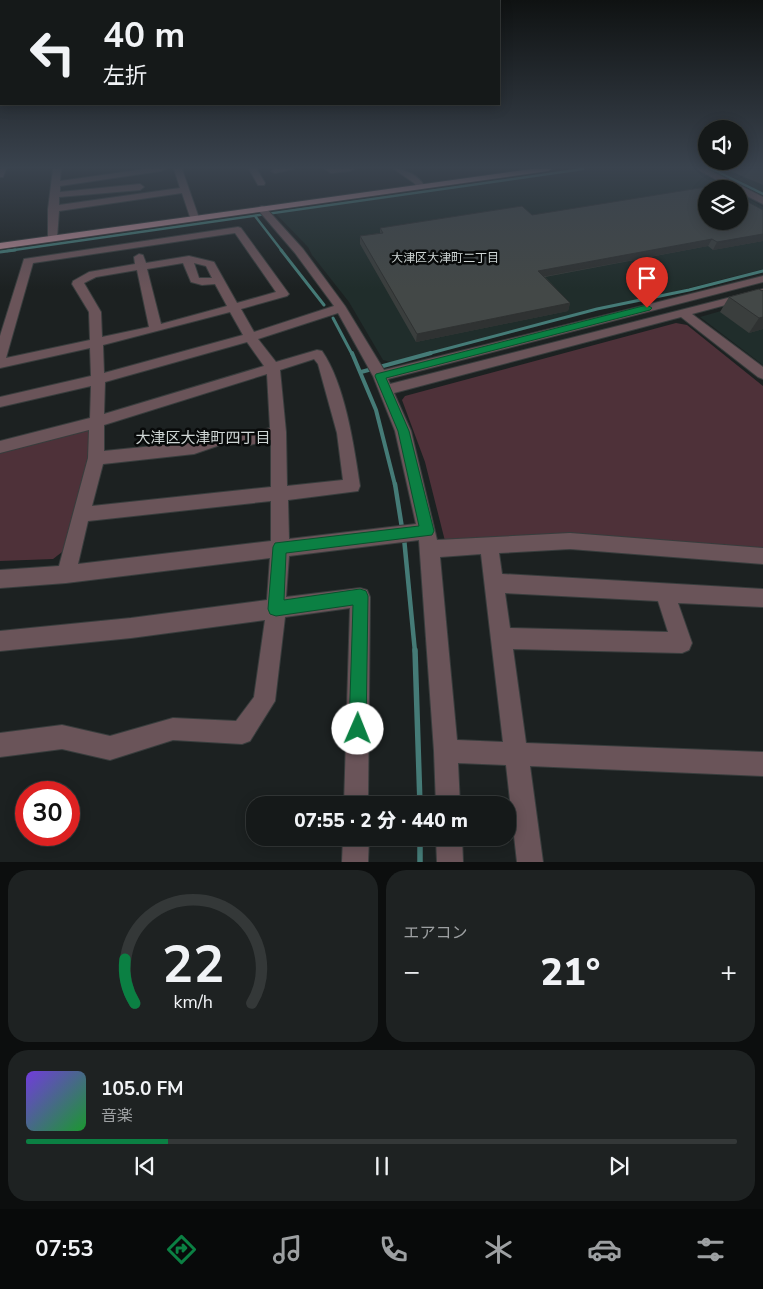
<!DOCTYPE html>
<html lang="ja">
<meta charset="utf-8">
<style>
:root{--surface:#151919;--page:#1e2222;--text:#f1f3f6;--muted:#9da0a2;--line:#343838;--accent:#0b8043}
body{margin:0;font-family:"Nunito Sans","Noto Sans JP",sans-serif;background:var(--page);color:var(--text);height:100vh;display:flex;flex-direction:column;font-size:19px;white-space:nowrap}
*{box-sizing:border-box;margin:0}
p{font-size:16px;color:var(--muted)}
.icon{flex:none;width:28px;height:28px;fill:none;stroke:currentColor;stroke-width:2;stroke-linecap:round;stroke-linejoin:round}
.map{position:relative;height:862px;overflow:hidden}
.sheet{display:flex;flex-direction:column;gap:8px;padding:8px;background:#0c0e0e;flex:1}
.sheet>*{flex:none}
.hud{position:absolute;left:0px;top:0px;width:500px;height:105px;box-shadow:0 2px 12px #0003,0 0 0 1px var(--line);background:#151919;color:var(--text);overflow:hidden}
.tools{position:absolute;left:698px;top:120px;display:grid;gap:10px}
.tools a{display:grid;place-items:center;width:50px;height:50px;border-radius:50%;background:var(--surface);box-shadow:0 2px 12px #0003,0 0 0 1px var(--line);font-size:25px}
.speed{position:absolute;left:15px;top:781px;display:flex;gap:10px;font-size:25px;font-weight:700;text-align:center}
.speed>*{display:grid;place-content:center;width:65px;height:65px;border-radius:50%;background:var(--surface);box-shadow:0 2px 12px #0003,0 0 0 1px var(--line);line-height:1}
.speed .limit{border:8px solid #d22;background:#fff;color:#111}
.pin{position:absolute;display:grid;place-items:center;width:42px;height:42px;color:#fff;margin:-51px -21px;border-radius:50% 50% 50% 0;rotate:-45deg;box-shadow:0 0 5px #0007}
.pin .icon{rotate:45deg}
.me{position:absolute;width:55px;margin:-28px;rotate:1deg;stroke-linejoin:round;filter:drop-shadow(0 0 4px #0008)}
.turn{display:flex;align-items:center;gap:18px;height:105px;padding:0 20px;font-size:22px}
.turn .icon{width:65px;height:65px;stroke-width:2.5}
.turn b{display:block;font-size:35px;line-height:42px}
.big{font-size:38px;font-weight:800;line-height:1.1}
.sheet .widget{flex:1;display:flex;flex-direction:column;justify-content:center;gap:8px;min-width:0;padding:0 18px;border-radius:20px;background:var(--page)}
.sheet .dial{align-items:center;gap:0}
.dial svg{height:130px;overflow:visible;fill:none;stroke:var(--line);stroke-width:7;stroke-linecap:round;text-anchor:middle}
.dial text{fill:var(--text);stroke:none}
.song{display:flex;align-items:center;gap:15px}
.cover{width:60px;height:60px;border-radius:8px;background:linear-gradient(135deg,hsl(260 70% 55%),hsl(130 70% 35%))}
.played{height:5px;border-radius:2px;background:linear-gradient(90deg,var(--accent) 20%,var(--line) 20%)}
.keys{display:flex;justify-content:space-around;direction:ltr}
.heat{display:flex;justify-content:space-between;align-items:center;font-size:28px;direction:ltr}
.sheet .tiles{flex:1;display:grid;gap:8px;grid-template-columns:1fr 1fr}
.widget:last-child{grid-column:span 2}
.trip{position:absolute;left:246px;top:796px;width:270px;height:50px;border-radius:20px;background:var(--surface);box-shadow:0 2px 12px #0003,0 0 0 1px var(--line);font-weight:800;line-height:50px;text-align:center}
.tab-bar{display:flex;height:80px;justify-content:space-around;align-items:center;background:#080a0a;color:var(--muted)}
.tab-bar .icon{width:35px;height:35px}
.tab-bar .selected{color:var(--accent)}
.tab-bar b{font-size:22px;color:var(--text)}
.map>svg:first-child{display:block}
.built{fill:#202d2b}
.green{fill:#4e3139}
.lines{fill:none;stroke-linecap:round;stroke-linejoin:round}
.stream-far4{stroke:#457b77;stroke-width:2.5}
.stream-far3{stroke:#457b77;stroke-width:3}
.stream-far2{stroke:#457b77;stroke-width:4}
.stream-far1{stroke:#457b77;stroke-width:4.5}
.stream{stroke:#457b77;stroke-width:5.5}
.minor-casing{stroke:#383d3d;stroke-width:2}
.major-casing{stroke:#383d3d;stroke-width:2}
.minor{fill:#6a5459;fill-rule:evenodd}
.major{fill:#b48791;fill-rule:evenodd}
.wall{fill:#3a3e3d}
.shaded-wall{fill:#2f3232}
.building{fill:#434847;stroke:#2f3232}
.route{fill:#0b8043;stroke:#07532c}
.labels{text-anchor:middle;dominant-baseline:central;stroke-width:5;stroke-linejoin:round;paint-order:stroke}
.far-neighbourhood-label{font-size:12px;fill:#cfd6d5;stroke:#080a0a}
.neighbourhood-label{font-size:15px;fill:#cfd6d5;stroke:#080a0a}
</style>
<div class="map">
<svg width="763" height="862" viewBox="0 0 763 862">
<rect width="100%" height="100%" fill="#1c2121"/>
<!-- built -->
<g class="built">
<path d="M576 169H693L730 189H706V221H739V194L763 207V269L611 308 586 310 539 326 394 363 383 360 349 302 312 255 308 247 276 214 280 211Z"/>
<path d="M715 169H763V193Z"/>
<path d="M763 299V365L700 317Z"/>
</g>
<!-- green -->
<g class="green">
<path d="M676 323 687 325 763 386V552L445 541 425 462 402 400 405 396Z"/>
<path d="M86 428 92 432 77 515 66 549 53 559 0 561V450Z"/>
</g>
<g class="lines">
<!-- stream-far4 -->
<g class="stream-far4">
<path d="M712 169 763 194"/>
<path d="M255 216 282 251"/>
<path d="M7 251 583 169"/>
</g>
<!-- stream-far3 -->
<g class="stream-far3">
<path d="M281 250 324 305"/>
<path d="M0 252 15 250"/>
<path d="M333 318 352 354"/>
<path d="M427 354 597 309 689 290 763 271"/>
</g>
<!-- stream-far2 -->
<g class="stream-far2">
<path d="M352 353 376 410 395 485"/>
<path d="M361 372 431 353"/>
</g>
<!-- stream-far1 -->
<g class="stream-far1">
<path d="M395 484 402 528"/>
<path d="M404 538 415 652"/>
</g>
<!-- stream -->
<g class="stream">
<path d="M415 650 420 805"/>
<path d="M420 838V862"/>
</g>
<!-- minor casing -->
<g class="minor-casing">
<g id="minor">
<path d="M0 169H6L3 177H0Z"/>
<path d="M53 169H61L60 181 145 169H165L161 171 60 186V192L140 184 144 187 140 190 59 197V205L180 188 174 169H182L199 218 197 220H191L182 193 59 211 57 238 52 241 48 240V209Z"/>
<path d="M249 169H257L265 183 264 185H258Z"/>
<path d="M274 169H294L275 173 271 171Z"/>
<path d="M325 169H354L350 171 331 173Z"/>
<path d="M394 169C407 169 418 176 425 186L418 188 414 183Z"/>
<path d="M697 169H707L763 197V204L739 192V189H733Z"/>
<path d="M262 206 265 207 303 249 345 306 384 370 763 276V282L388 379 390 384 763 289V295L692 314 763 367V379L758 377 681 317 394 393 411 431 437 540 570 533 763 548V564L570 549 499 553 502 574 763 589V607L678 603 692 643 689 650 682 653 513 649 526 743 763 752V776L530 766 543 862H517L506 765 458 763 460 805H436L434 751 419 540 289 556 286 597 360 588 367 590 370 597 368 805H344L350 608 285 617 275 701 250 741 242 744 173 740 110 760 62 749 0 757V733L62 725 110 736 173 718 236 721 254 697 265 620 131 638 0 651V631L131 618 267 600 270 558 66 583 0 588V570L59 566 88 458 89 430 0 453V441L90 418 91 386 0 407V397L91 376 90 348 0 368V336L24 259 238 227 241 228 289 294 287 296 241 309 254 332 334 306 295 253 259 211V207ZM235 233 276 292 237 303 214 262 189 256 146 263 143 255 139 254 134 257 135 264 89 272 73 281 72 284 89 312 90 340 6 358 33 263ZM183 263 191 282 202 285 215 284 227 306 161 324 147 269ZM194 263 206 266 212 278H199ZM137 270 149 327 102 337 101 312 84 283 96 277ZM230 312 243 335 104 373 103 345ZM338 313 373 376 395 431 416 524 289 539 288 500 358 491 360 486C354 446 345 384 322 351L317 350 276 362 258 339ZM247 342 264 366 104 414 105 382ZM314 359 318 364 337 433 343 480 287 486 286 432 280 370ZM267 374 270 428 250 433 225 431 193 442 104 451V425ZM271 440V487L92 506 103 464 194 454 226 443 250 445ZM271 501V541L78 564 88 521ZM481 554 503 742 457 740 440 557ZM505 593 658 601 668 632 510 628Z"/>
<path d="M343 838H369L368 862H342Z"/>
<path d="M436 838H462L463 862H437Z"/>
</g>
</g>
<!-- major casing -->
<g class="major-casing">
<path id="major" d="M532 169H552L548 171 0 249V243Z"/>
</g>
<!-- minor -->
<use href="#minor" class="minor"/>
<!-- major -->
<use href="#major" class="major"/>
</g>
<!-- wall -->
<g class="wall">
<path d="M726 169H763V185Z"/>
<path d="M763 210V241L713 250 708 246 545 277 570 303 568 311 416 342 360 244V236L380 233V228L532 215Z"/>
<path d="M759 289 763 329 749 333 720 312 729 297Z"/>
</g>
<!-- shaded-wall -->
<g class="shaded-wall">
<path d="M763 234V241L713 250 717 242Z"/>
<path d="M712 239 708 246 536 278 538 271Z"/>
<path d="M570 303 568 311 416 342 417 334Z"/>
<path d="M763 317V329L749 333 759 318Z"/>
</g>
<!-- building -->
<g class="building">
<path d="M718 185 724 189H706V221H739V197L763 210V234L717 242 712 239 538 271 570 303 417 334 360 236 383 233 380 228 522 206 532 215Z"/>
<path d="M759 289 762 291 763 290V317L759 318 729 297Z"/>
</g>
<!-- sky -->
<linearGradient id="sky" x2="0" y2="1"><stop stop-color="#0f1212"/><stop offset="0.58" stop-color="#3a434e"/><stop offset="1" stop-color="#3a434e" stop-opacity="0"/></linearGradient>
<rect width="763" height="289" fill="url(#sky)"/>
<!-- route -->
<path class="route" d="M647 305 652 308 650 310 386 378 409 431 434 531 432 535 286 553 284 600 360 589 366 591 368 596 366 729 364 735 358 738 352 735 349 729 353 605 276 616 270 614 268 609 273 547 275 543 419 526 398 431 375 376 376 374Z"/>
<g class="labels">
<!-- far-neighbourhood labels -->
<g class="far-neighbourhood-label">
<text x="445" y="258">大津区大津町二丁目</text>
</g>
<!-- neighbourhood labels -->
<g class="neighbourhood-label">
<text x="203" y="438">大津区大津町四丁目</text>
</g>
</g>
</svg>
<div class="tools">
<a><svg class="icon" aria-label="sound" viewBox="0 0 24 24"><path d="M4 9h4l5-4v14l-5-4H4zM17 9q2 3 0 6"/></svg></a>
<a><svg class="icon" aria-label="layers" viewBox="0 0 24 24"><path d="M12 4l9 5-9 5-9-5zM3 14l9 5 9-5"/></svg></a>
</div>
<div class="speed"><div class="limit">30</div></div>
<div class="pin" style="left:647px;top:308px;background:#d93025"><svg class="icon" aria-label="arrive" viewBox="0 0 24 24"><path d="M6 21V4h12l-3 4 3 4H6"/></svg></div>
<svg class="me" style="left:358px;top:729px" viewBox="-20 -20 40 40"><circle r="19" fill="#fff"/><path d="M0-13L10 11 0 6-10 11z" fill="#0b8043"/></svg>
<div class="trip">07:55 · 2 分 · 440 m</div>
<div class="hud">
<div class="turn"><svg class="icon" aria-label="left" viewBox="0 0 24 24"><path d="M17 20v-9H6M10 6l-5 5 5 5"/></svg><div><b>40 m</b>左折</div></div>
</div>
</div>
<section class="sheet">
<div class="tiles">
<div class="widget dial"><svg viewBox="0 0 100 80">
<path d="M14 69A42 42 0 1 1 86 69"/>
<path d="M14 69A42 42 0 0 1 8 42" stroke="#0b8043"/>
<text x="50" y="56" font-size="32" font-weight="700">22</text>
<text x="50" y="72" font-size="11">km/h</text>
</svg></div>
<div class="widget"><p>エアコン</p>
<div class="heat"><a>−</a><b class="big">21°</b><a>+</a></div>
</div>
<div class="widget">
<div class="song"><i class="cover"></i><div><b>105.0 FM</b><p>音楽</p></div></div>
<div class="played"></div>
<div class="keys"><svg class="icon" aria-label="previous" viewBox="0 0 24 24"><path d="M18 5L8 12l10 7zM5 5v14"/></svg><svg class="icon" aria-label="pause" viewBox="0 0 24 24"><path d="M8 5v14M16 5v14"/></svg><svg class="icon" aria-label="next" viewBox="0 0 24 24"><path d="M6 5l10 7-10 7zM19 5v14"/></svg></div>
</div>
</div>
</section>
<nav class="tab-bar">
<b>07:53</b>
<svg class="icon selected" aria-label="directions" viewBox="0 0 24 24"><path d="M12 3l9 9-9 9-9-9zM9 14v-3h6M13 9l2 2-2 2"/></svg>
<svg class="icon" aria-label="music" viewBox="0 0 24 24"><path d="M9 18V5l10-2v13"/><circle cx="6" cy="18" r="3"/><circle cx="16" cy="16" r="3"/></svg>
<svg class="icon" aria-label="phone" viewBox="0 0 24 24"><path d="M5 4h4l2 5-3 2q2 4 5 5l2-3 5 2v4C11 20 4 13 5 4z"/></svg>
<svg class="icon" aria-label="climate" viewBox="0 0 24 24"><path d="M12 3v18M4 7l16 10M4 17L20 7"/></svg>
<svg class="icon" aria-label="car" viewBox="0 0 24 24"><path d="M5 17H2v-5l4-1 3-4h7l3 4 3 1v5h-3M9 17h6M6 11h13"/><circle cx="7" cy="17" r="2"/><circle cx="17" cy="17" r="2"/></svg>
<svg class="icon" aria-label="filters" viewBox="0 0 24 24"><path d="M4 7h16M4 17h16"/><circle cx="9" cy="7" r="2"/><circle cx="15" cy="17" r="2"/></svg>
</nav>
